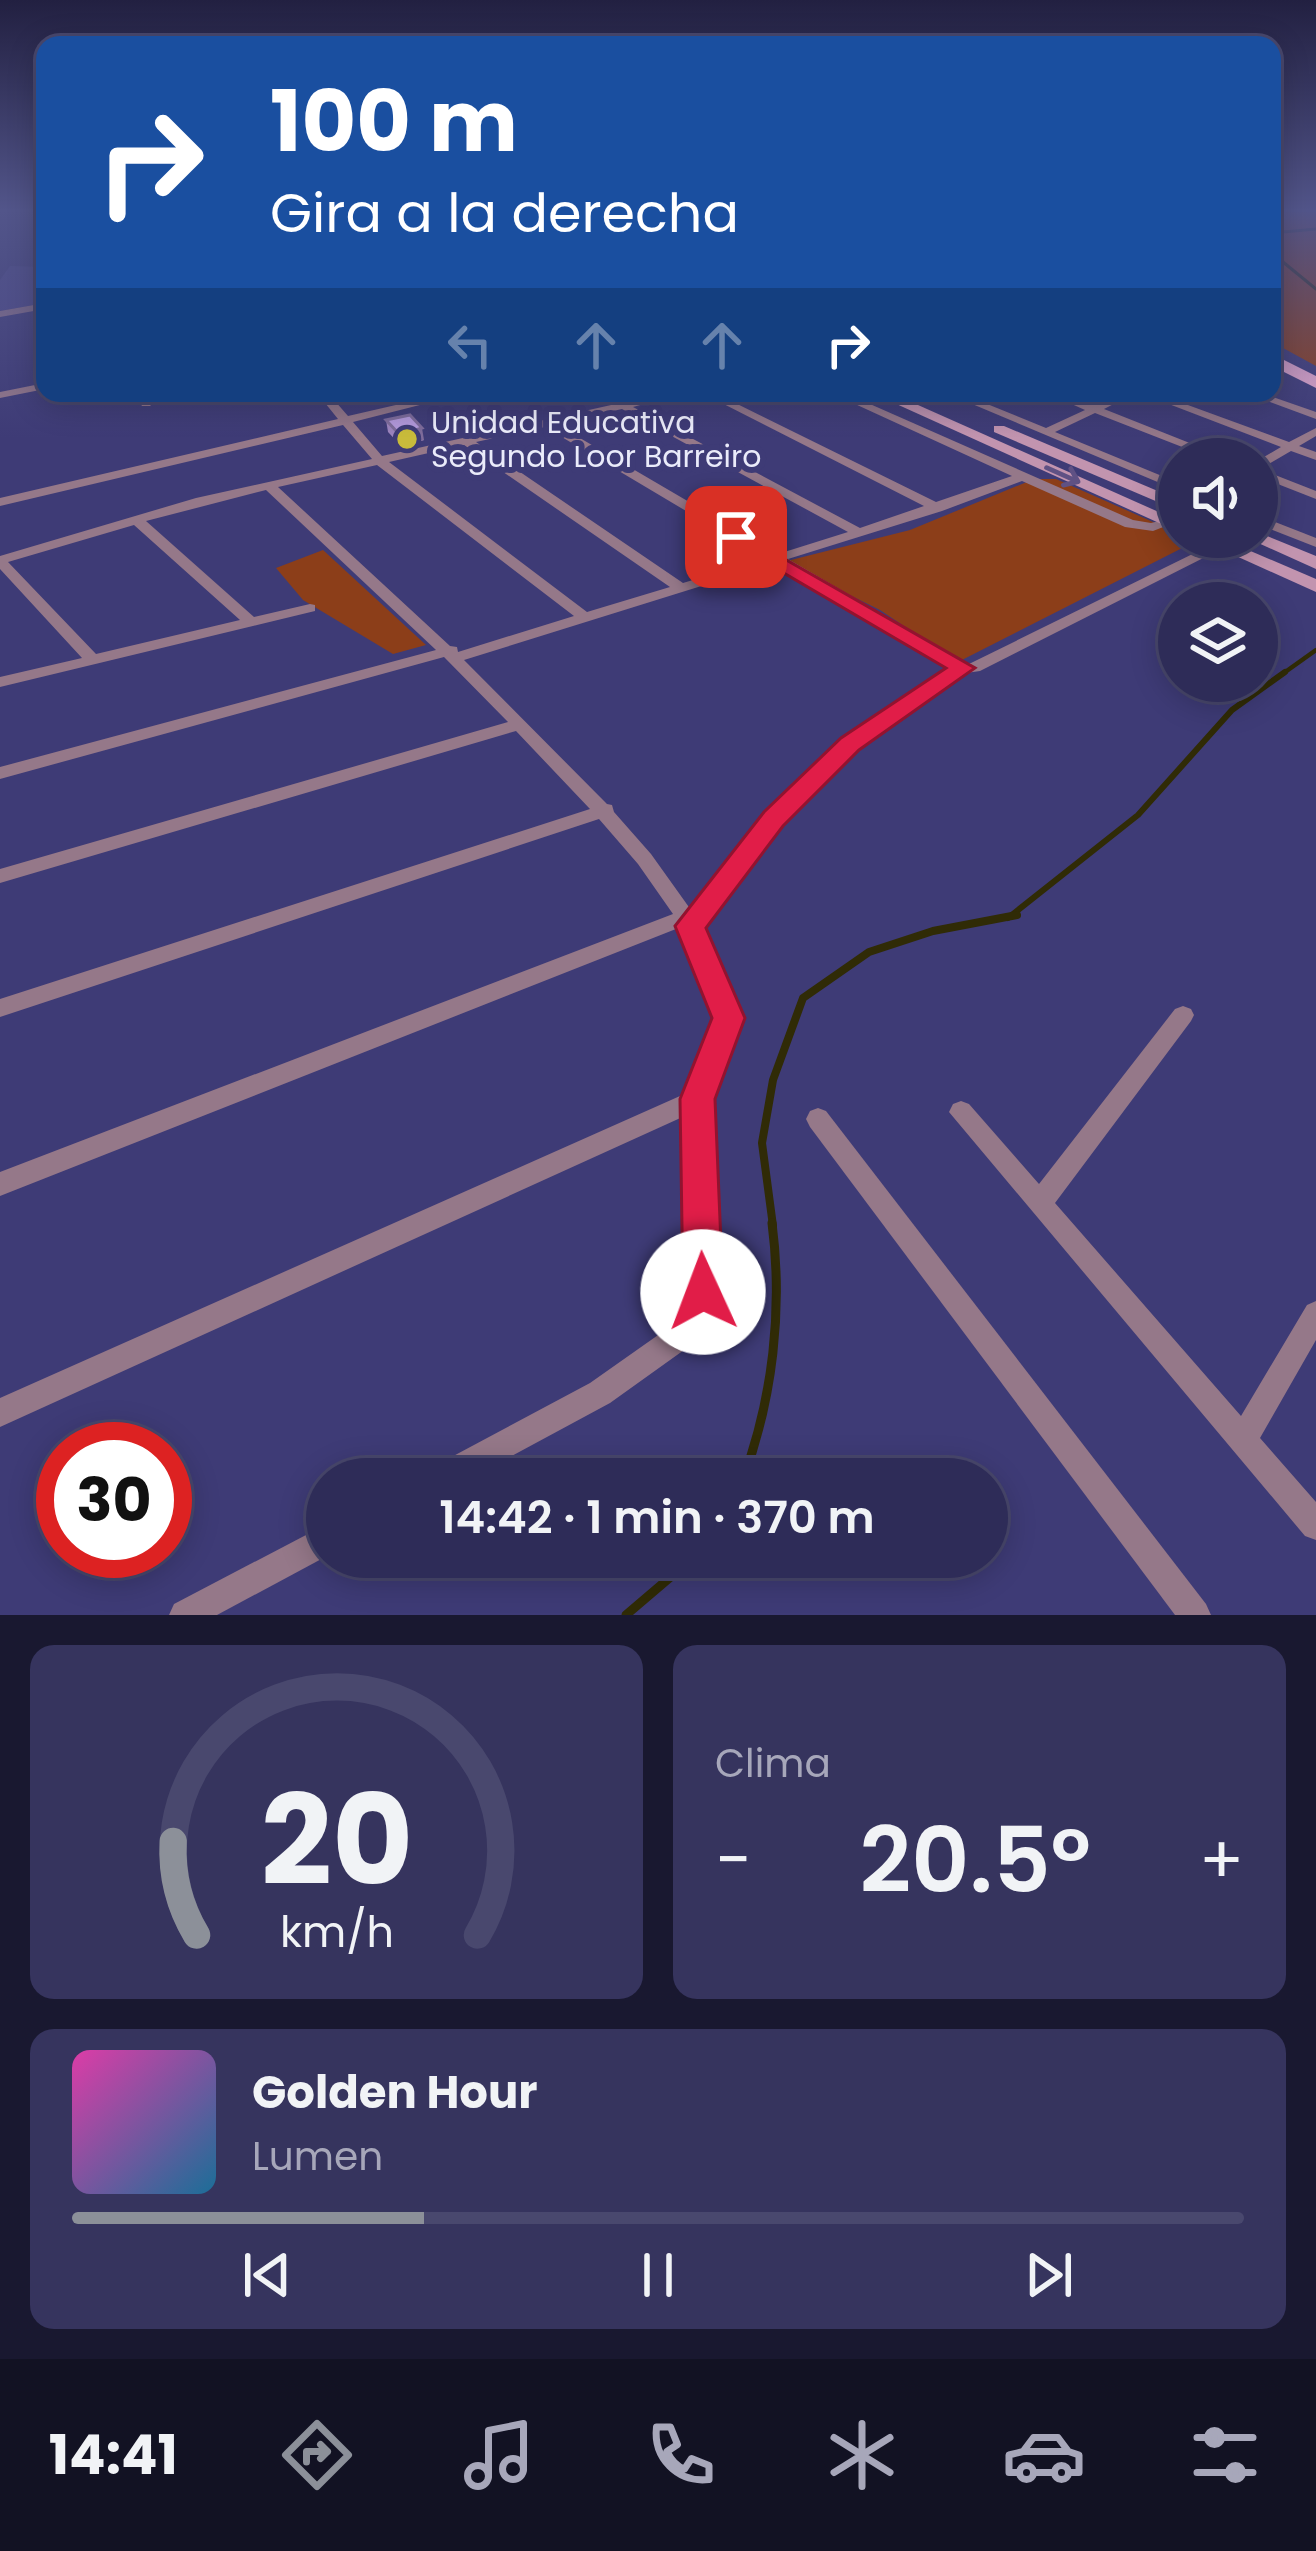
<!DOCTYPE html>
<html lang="es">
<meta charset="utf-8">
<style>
:root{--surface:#2e2c58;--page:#36345e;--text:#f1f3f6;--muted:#a7a7ba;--line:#49486e;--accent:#8c9099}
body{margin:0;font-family:Poppins,sans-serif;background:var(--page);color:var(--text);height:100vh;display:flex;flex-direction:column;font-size:45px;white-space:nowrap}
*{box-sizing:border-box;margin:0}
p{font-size:39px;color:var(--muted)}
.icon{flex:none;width:66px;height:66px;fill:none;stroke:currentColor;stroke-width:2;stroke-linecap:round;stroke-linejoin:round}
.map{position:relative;height:1615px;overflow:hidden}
.sheet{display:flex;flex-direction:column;gap:30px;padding:30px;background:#191830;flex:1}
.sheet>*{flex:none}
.top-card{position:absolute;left:36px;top:36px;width:1245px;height:366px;border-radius:24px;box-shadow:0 6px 30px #0003,0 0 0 3px var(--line);background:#1a4fa0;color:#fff;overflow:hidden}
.fabs{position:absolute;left:1158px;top:438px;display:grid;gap:24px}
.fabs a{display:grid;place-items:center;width:120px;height:120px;border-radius:50%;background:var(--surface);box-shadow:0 6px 30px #0003,0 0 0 3px var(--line);font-size:60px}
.speed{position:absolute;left:36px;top:1422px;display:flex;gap:24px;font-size:60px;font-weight:700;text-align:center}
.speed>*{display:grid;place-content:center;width:156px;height:156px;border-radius:50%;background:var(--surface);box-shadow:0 6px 30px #0003,0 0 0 3px var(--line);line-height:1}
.speed .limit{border:18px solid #d22;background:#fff;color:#111}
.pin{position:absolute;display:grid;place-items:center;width:102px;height:102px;color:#fff;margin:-51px;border-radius:24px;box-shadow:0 6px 18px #0006}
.me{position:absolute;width:132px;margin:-66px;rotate:358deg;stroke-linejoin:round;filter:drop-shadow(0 0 9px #0008)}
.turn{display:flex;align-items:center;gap:42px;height:252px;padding:0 36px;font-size:54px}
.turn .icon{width:156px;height:156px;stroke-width:2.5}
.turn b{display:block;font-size:84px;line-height:102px}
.lanes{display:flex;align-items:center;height:114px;padding:0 36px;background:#0003;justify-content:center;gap:60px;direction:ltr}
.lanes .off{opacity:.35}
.big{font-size:90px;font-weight:600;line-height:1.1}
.sheet .tile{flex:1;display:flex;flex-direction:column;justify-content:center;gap:18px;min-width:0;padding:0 42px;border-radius:24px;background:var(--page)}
.sheet .dial{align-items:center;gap:0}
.dial svg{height:312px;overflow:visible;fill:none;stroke:var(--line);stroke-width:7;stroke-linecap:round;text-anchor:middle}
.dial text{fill:var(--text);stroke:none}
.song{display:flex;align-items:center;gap:36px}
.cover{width:144px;height:144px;border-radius:18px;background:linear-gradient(135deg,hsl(320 70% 55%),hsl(200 70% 35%))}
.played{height:12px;border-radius:6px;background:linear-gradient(90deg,var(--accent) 30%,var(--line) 30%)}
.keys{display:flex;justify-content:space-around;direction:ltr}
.heat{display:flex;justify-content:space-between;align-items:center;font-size:66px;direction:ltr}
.sheet .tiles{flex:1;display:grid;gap:30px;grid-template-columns:1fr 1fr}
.tile:last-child{grid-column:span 2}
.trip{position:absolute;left:306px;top:1458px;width:702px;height:120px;border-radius:60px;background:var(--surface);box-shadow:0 6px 30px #0003,0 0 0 3px var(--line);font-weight:600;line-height:120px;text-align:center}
.tabs{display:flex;height:192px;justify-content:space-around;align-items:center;background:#121223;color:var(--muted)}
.tabs .icon{width:84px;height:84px}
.tabs .selected{color:var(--accent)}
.tabs b{font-size:54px;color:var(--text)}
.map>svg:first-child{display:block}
.built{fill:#4a4686}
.green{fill:#8c3e19}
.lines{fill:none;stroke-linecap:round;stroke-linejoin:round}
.stream-far4{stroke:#302b06;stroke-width:3}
.stream-far3{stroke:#302b06;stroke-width:4.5}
.stream-far2{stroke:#302b06;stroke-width:6}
.stream-far1{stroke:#302b06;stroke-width:8}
.stream{stroke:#302b06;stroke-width:9}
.minor{fill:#957889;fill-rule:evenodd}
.secondary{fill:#c294af;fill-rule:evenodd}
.primary{fill:#e5a9cc;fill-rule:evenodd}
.wall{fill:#9d85be}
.shaded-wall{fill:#7f6c9b}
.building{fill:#b69bdd;stroke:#7f6c9b;stroke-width:3}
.oneway{stroke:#5f5184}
.route{fill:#e11d48;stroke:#92132f;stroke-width:3}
.poi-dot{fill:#c8bb3b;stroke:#3e3b76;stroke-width:4.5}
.labels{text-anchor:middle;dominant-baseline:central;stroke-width:12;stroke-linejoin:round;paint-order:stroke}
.far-poi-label{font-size:30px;fill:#eaebfa;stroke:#3e3b76;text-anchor:start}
</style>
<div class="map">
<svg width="1316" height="1615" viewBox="0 0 1316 1615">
<rect width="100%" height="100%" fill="#3e3b76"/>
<!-- built -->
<path class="built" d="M10 266 45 267V303L0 311V280Z"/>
<!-- green -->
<g class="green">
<path d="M1272 212H1316V366L1272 342Z"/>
<path d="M1034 479H1056L1196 541 958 662 880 610 783 562 910 530Z"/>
<path d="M323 550 426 645 393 654 303 600 276 568Z"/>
</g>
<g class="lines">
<!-- stream-far4 -->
<path class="stream-far4" d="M1316 229 1283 232 1275 240 1283 262 1316 289"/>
<!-- stream-far3 -->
<path class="stream-far3" d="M1281 675 1316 650"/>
<!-- stream-far2 -->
<path class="stream-far2" d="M1008 918 1138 815 1232 710 1285 672"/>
<!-- stream-far1 -->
<path class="stream-far1" d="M773 1226 762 1143 773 1080 803 998 869 952 933 931 1017 915"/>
<!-- stream -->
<g class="stream">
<path d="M743 1479C773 1398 783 1309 772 1223"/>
<path d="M626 1615 694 1557"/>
</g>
<!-- minor -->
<g class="minor">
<path d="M45 303V309L0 317V311Z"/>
<path d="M45 383V389L0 398V392Z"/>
<path d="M134 393H144L152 404 150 406H142Z"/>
<path d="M317 393H328L348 416 448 393H467L353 422 382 456 665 393H684L633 407 860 528 924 506 702 393H715L936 502 1012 476 831 393H845L1133 520 1151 523 1171 518V524L1153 531 1125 527 1022 481 942 511 788 559 966 663H971L1217 542 1222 541 1229 545 980 671 966 673 856 748 780 824 702 926 727 977 739 1018 710 1099 716 1292 698 1340 610 1403 469 1479H424L429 1469 590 1383 678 1321 690 1292 687 1115 0 1427V1398L689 1092 717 1018 706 977 681 927 0 1196V1172L673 914 638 864 599 819 0 1017V999L590 809 516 731 0 883V869L508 722 444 657 0 779V767L436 650 266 490 146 521 254 617 310 604 315 605V611L0 687V677L82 658 0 569V556L196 498 372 459 343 425 0 506V498L338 419ZM622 409 848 532 778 554 556 424ZM545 427 765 558 683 583 476 442ZM464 445 670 587 587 612 389 462ZM377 465 574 616 458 652 457 647 450 646 278 487ZM134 525 240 620 96 654 8 562ZM775 563 952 668 844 740 768 814 691 910 651 854 614 812 612 805 607 804 464 660Z"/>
<path d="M946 393H960L1046 428 1085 410 1047 393H1062L1094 405 1121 393H1135L1104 409 1230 459H1213L1095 413 1055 432 1179 483V491Z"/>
<path d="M1140 393H1155L1289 442 1316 428V436L1299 446 1316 452V460L1291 451 1260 469 1316 491V499L1257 476V461L1281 447Z"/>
<path d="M1246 393H1261L1316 412V419Z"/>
<path d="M1257 515 1316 538V547L1257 524Z"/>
<path d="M1183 1006 1191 1009 1194 1015 1191 1021 1055 1203 1241 1416 1307 1305 1316 1301V1340L1260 1438 1316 1502V1540L1305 1536 949 1112 953 1104 961 1101 969 1104 1039 1184 1175 1009Z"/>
<path d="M818 1108 826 1111 1206 1604 1211 1615H1175L810 1127 806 1119 810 1111Z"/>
<path d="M327 1524V1556L217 1615H169L174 1604Z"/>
</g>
<!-- secondary -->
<g class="secondary">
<path d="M872 393H891L1179 521V532Z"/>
<path d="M994 426H1004L1179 500V511L994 432Z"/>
<path d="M1257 532 1316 556V569L1245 537H1257Z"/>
<path d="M1194 537H1218L1316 579V592Z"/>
</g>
<!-- primary -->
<path class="primary" d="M1272 354 1316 376V388L1272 366Z"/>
</g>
<!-- wall -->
<path class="wall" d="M386 420 424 440 402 447 388 432Z"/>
<!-- shaded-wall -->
<path class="shaded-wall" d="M422 428 424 440 402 447 400 435Z"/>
<!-- building -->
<path class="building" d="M410 415 422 428 400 435 386 420Z"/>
<!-- one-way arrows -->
<defs><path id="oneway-shaft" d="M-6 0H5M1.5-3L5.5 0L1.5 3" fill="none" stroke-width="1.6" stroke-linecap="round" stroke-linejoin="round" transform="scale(3)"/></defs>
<use class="oneway" href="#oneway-shaft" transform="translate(1063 475) rotate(24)"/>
<!-- sky -->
<linearGradient id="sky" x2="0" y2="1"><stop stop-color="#222041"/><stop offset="0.48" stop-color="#52558a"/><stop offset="1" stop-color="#52558a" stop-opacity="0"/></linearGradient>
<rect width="1316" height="438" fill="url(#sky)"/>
<!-- route -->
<path class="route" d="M736 531 975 668 859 750 783 826 706 928 745 1018 715 1099 723 1292 717 1306 703 1312 688 1306 683 1292 680 1099 712 1018 675 926 764 812 841 738 946 668 729 541V532Z"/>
<!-- markers -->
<circle class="poi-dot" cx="407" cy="439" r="12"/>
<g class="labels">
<!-- far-poi labels -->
<g class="far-poi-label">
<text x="431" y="422">Unidad Educativa<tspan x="431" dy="34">Segundo Loor Barreiro</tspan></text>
</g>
</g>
</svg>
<div class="fabs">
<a><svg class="icon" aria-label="sound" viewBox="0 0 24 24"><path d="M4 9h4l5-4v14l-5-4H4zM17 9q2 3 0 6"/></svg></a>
<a><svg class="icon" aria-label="layers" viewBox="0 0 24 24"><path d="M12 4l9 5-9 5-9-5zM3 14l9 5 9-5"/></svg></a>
</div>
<div class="speed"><div class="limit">30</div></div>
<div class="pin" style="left:736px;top:537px;background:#d93025"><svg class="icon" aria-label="arrive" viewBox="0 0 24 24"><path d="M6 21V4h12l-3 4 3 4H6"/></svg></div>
<svg class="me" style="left:703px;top:1292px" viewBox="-20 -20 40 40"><circle r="19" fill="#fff"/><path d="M0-13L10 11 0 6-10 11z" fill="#e11d48"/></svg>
<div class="trip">14:42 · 1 min · 370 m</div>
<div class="top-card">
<div class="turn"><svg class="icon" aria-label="right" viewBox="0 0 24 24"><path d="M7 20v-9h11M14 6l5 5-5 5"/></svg><div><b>100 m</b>Gira a la derecha</div></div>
<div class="lanes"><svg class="icon off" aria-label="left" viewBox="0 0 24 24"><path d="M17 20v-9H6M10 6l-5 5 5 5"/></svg><svg class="icon off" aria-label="ahead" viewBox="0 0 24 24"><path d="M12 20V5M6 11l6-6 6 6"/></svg><svg class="icon off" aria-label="ahead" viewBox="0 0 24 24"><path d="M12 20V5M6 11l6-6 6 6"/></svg><svg class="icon" aria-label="right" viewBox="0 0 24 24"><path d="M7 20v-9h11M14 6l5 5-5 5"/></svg></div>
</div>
</div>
<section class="sheet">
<div class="tiles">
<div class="tile dial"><svg viewBox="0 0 100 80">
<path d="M14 69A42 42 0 1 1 86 69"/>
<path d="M14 69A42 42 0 0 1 8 45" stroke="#8c9099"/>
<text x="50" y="56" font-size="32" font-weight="700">20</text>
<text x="50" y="72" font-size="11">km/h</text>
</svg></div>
<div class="tile"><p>Clima</p>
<div class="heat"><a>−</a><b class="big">20.5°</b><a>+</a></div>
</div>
<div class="tile">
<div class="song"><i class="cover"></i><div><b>Golden Hour</b><p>Lumen</p></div></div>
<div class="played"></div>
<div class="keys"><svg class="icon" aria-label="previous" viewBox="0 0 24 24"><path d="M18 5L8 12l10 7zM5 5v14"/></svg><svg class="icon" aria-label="pause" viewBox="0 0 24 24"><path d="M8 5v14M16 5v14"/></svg><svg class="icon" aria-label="next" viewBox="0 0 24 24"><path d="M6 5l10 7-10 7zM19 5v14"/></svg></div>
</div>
</div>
</section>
<nav class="tabs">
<b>14:41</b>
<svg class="icon selected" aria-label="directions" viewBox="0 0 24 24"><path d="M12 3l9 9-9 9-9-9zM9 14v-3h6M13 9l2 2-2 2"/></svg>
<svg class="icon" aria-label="music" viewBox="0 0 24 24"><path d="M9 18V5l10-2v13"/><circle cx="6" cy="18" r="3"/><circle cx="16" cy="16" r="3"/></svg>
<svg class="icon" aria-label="phone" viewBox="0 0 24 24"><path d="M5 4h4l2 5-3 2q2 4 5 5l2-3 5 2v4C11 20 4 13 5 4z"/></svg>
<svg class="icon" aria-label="climate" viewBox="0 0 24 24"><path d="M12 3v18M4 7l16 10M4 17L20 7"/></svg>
<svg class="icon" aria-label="car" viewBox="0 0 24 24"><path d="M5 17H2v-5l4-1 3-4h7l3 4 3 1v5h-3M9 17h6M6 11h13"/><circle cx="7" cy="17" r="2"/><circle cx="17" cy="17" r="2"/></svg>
<svg class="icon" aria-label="filters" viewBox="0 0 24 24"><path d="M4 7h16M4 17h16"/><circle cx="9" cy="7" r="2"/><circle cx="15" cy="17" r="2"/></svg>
</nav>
